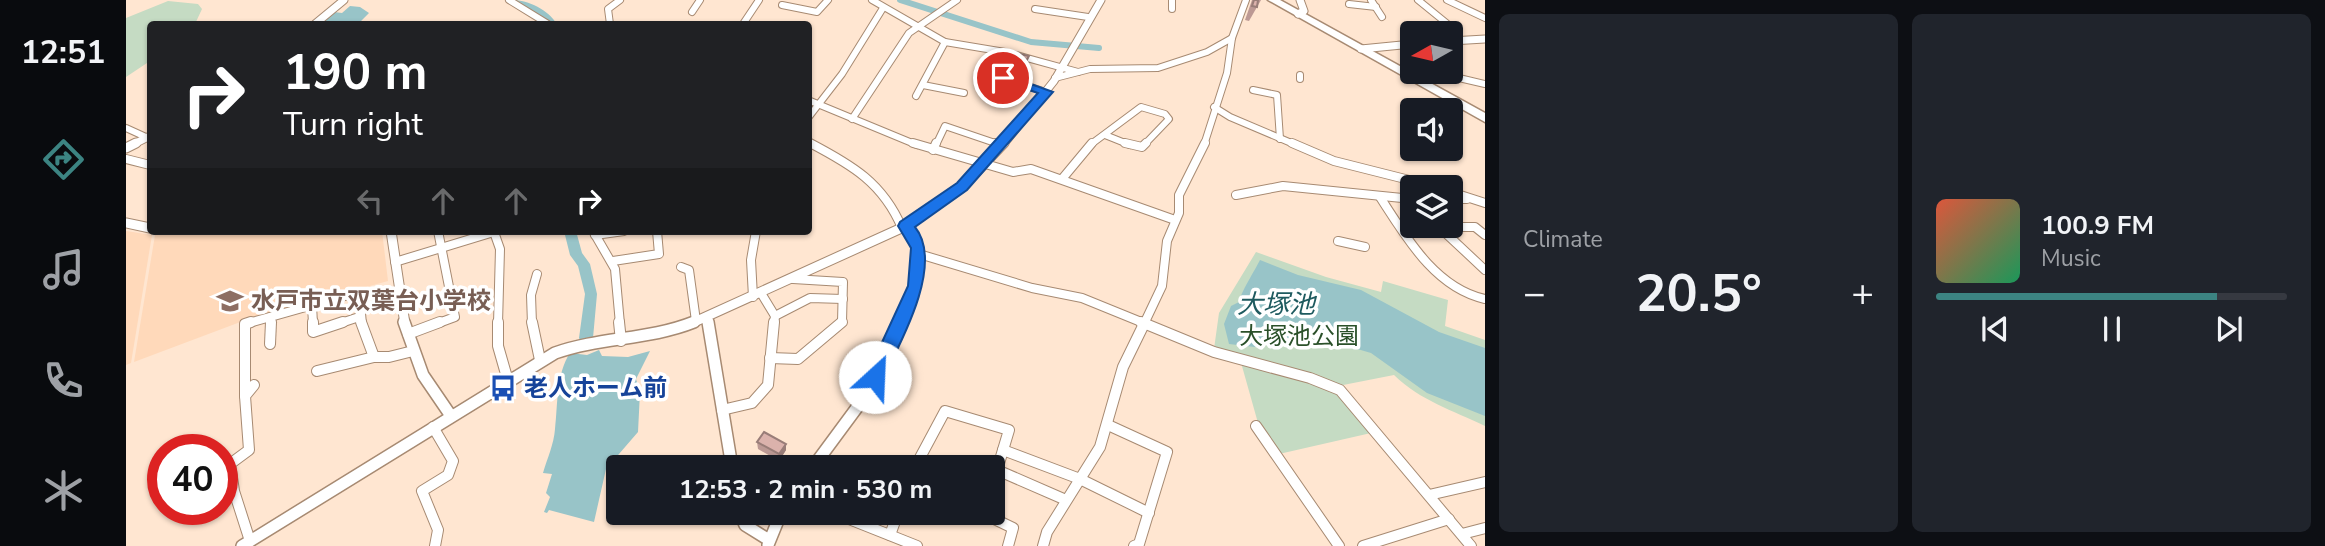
<!DOCTYPE html>
<meta charset="utf-8">
<style>
:root{--surface:#171b24;--page:#20242c;--text:#f1f3f6;--muted:#9ea1a6;--line:#363941;--accent:#3c8482}
body{margin:0;font-family:"Nunito Sans","Noto Sans JP",sans-serif;background:var(--page);color:var(--text);height:100vh;display:flex;flex-direction:column;font-size:26px;white-space:nowrap}
*{box-sizing:border-box;margin:0}
p{font-size:23px;color:var(--muted)}
.icon{flex:none;width:38px;height:38px;fill:none;stroke:currentColor;stroke-width:2;stroke-linecap:round;stroke-linejoin:round}
.map{position:relative;flex:1;overflow:hidden}
.side{display:flex;flex-direction:column;gap:14px;padding:14px;background:#0d0f14;width:840px}
.side>*{flex:none}
.top-card{position:absolute;left:21px;top:21px;width:665px;height:214px;border-radius:7px;box-shadow:0 2px 5px #0004;background:#202124;color:#fff;overflow:hidden}
.needle{width:46px;rotate:262deg}
.fabs{position:absolute;left:1274px;top:21px;display:grid;gap:14px}
.fabs a{display:grid;place-items:center;width:63px;height:63px;border-radius:7px;background:var(--surface);box-shadow:0 2px 5px #0004;font-size:35px}
.speed{position:absolute;left:21px;top:434px;display:flex;gap:14px;font-size:35px;font-weight:700;text-align:center}
.speed>*{display:grid;place-content:center;width:91px;height:91px;border-radius:50%;background:var(--surface);box-shadow:0 2px 5px #0004;line-height:1}
.speed .limit{border:10px solid #d22;background:#fff;color:#111}
.pin{position:absolute;display:grid;place-items:center;width:60px;height:60px;color:#fff;margin:-30px;border:4px solid #fff;border-radius:50%;box-shadow:0 2px 7px #0007}
.me{position:absolute;width:77px;margin:-38px;rotate:25deg;stroke-linejoin:round;filter:drop-shadow(0 0 5px #0008)}
.turn{display:flex;align-items:center;gap:24px;height:147px;padding:0 21px;font-size:32px}
.turn .icon{width:91px;height:91px;stroke-width:2.5}
.turn b{display:block;font-size:49px;line-height:60px}
.lanes{display:flex;align-items:center;height:66px;padding:0 21px;background:#0003;justify-content:center;gap:35px;direction:ltr}
.lanes .off{opacity:.35}
.big{font-size:52px;font-weight:700;line-height:1.1}
.side .card{flex:1;display:flex;flex-direction:column;justify-content:center;gap:10px;min-width:0;padding:0 24px;border-radius:10px;background:var(--page)}
.song{display:flex;align-items:center;gap:21px}
.cover{width:84px;height:84px;border-radius:10px;background:linear-gradient(135deg,hsl(10 70% 55%),hsl(150 70% 35%))}
.played{height:7px;border-radius:4px;background:linear-gradient(90deg,var(--accent) 80%,var(--line) 80%)}
.keys{display:flex;justify-content:space-around;direction:ltr}
.heat{display:flex;justify-content:space-between;align-items:center;font-size:38px;direction:ltr}
.side .tiles{flex:1;display:grid;gap:14px;grid-template-columns:repeat(2,1fr)}
.trip{position:absolute;left:480px;top:455px;width:399px;height:70px;border-radius:7px;background:var(--surface);box-shadow:0 2px 5px #0004;font-weight:700;line-height:70px;text-align:center}
main{display:flex;flex:1;min-height:0}
.menu{display:flex;flex-direction:column;width:126px;justify-content:space-around;align-items:center;background:#090b0e;color:var(--muted)}
.menu .icon{width:49px;height:49px}
.menu .selected{color:var(--accent)}
.menu b{font-size:32px;color:var(--text)}
.map>svg:first-child{display:block}
.built{fill:#ffd9ba}
.green{fill:#c5dbc3}
.water{fill:#98c4c8}
.lines{fill:none;stroke-linecap:round;stroke-linejoin:round}
.canal{stroke:#98c4c8;stroke-width:6}
.river{fill:#98c4c8;fill-rule:evenodd}
.minor-far2-casing{stroke:#a78a72;stroke-width:8}
.minor-far1-casing{stroke:#a78a72;stroke-width:10}
.minor-casing{stroke:#a78a72;stroke-width:12}
.tertiary-far2-casing{stroke:#a78a72;stroke-width:9}
.tertiary-far1-casing{stroke:#a78a72;stroke-width:11}
.tertiary-casing{stroke:#a78a72;stroke-width:14}
.trunk-casing{stroke:#a78a72;stroke-width:3}
.minor-far2{stroke:#fff;stroke-width:6}
.minor-far1{stroke:#fff;stroke-width:8}
.minor{stroke:#fff;stroke-width:10}
.tertiary-far2{stroke:#fff;stroke-width:7}
.tertiary-far1{stroke:#fff;stroke-width:9}
.tertiary{stroke:#fff;stroke-width:11}
.trunk{fill:#fff;fill-rule:evenodd}
.wall{fill:#bc9994}
.shaded-wall{fill:#997d78}
.building{fill:#dbb2ac;stroke:#997d78;stroke-width:2}
.route{fill:#1a73e8;stroke:#114b97;stroke-width:2}
.labels{text-anchor:middle;dominant-baseline:central;stroke-width:7;stroke-linejoin:round;paint-order:stroke}
.education-label{font-size:24px;font-weight:bold;fill:#785e54;stroke:#fff;text-anchor:start}
.park-label{font-size:24px;fill:#2a5029;stroke:#fff}
.transit-label{font-size:24px;font-weight:bold;fill:#164399;stroke:#fff;text-anchor:start}
.water-label{font-size:26px;font-style:italic;fill:#1e5a5f;stroke:#fff}
</style>
<main>
<nav class="menu">
<b>12:51</b>
<svg class="icon selected" aria-label="directions" viewBox="0 0 24 24"><path d="M12 3l9 9-9 9-9-9zM9 14v-3h6M13 9l2 2-2 2"/></svg>
<svg class="icon" aria-label="music" viewBox="0 0 24 24"><path d="M9 18V5l10-2v13"/><circle cx="6" cy="18" r="3"/><circle cx="16" cy="16" r="3"/></svg>
<svg class="icon" aria-label="phone" viewBox="0 0 24 24"><path d="M5 4h4l2 5-3 2q2 4 5 5l2-3 5 2v4C11 20 4 13 5 4z"/></svg>
<svg class="icon" aria-label="climate" viewBox="0 0 24 24"><path d="M12 3v18M4 7l16 10M4 17L20 7"/></svg>
</nav>
<div class="map">
<svg width="1359" height="546" viewBox="0 0 1359 546">
<rect width="100%" height="100%" fill="#ffe6d1"/>
<!-- built -->
<g class="built">
<path d="M0 231 26 235 5 363 0 365Z"/>
<path d="M66 231H256L262 281 117 321 8 362 29 235Z"/>
</g>
<!-- green -->
<g class="green">
<path d="M42 1 72 4 76 9 69 24H24V61L0 77V18Z"/>
<path d="M1130 252 1200 277 1255 292 1257 281 1322 300 1319 326 1359 340V426C1326 410 1295 401 1268 375L1212 386 1245 433 1153 454 1132 423 1114 359 1088 349 1093 313Z"/>
</g>
<!-- water -->
<g class="water">
<path d="M224 6 234 7 243 13 232 24H195L208 12 216 13Z"/>
<path d="M1134 260 1172 275 1235 290 1313 332 1359 348V416L1301 393 1245 353 1197 339 1164 338 1129 347 1103 344 1098 324 1105 306 1113 302C1114 294 1129 270 1134 260Z"/>
<path d="M473 350 476 356 502 357 524 351 510 379 514 392 512 432 480 469 468 522 423 510 421 513 418 512 424 497 420 493 426 474 417 473C421 459 428 444 429 429 432 404 430 374 444 353L461 355Z"/>
</g>
<g class="lines">
<!-- canal -->
<path class="canal" d="M774 0 905 42 973 48"/>
<!-- river -->
<g class="river">
<path d="M386 0C403 0 422 10 431 24H423L419 19Z"/>
<path d="M438 231H450L456 253 464 264 471 294 467 338 465 342 460 343 455 342 453 338 459 294 452 266 444 255Z"/>
</g>
<!-- minor-far2 casing -->
<g class="minor-far2-casing">
<g id="minor-far2">
<path d="M383 0 422 24"/>
<path d="M746 0 819 42 879 52 952 72"/>
<path d="M1046 0V9"/>
<path d="M1245 0 1256 17"/>
<path d="M1292 0 1329 30"/>
<path d="M1321 0 1359 18"/>
<path d="M1223 4 1250 7"/>
<path d="M656 5 691 12 702 0"/>
<path d="M909 9 962 17"/>
<path d="M566 12 574 0"/>
<path d="M484 24 482 9 494 0"/>
<path d="M617 24 633 0"/>
<path d="M856 71 920 92"/>
<path d="M1174 75V79"/>
<path d="M929 78 964 69 1032 68 1081 52 1106 38"/>
<path d="M1289 79 1333 78 1359 84"/>
<path d="M797 85 838 93"/>
<path d="M1127 90 1151 95 1154 139"/>
<path d="M790 96 819 42"/>
<path d="M682 100 791 145"/>
<path d="M1088 107 1104 117 1170 145"/>
<path d="M682 118 716 74 757 8"/>
<path d="M726 119 783 33 831 0"/>
<path d="M0 128 22 138"/>
<path d="M979 135 1004 145"/>
<path d="M682 142 687 145"/>
<path d="M810 145 819 126 875 145"/>
<path d="M964 145 1015 107 1039 114 1043 119 1018 145"/>
<path d="M1078 145 1101 73 1106 38 1120 0"/>
</g>
</g>
<!-- minor-far1 casing -->
<g class="minor-far1-casing">
<g id="minor-far1">
<path d="M684 143C726 165 757 183 776 228"/>
<path d="M787 143 887 172 905 169 1049 220"/>
<path d="M869 143 875 145"/>
<path d="M999 143 1016 147 1020 143"/>
<path d="M1166 143 1208 161 1311 187"/>
<path d="M807 150 810 143"/>
<path d="M0 159 24 165"/>
<path d="M936 179 966 143"/>
<path d="M1325 192 1359 203"/>
<path d="M1110 195 1157 186 1286 199"/>
<path d="M1254 197C1280 237 1309 288 1359 299"/>
<path d="M1325 199H1341"/>
<path d="M467 231 489 269 494 324"/>
<path d="M368 232 374 249 372 324"/>
<path d="M469 235 498 231"/>
<path d="M1359 235 1349 227H1313L1359 270"/>
<path d="M1212 241 1239 247"/>
<path d="M793 254 906 288 956 298 1020 324"/>
<path d="M487 261 533 254 531 231"/>
<path d="M269 262 371 231"/>
<path d="M555 267 563 270 570 321"/>
<path d="M667 279 717 282 716 322 714 324"/>
<path d="M635 293 649 316 648 324"/>
<path d="M627 297 625 260 630 231"/>
<path d="M186 305 187 324"/>
<path d="M649 316 684 298 717 299"/>
<path d="M119 324 233 292 236 324"/>
<path d="M145 324V317"/>
<path d="M212 324 233 317"/>
<path d="M310 324 329 317 312 231"/>
<path d="M406 324 405 295 411 274"/>
<path d="M1018 324 1036 286 1041 241 1053 213V195L1079 143"/>
</g>
</g>
<!-- minor casing -->
<g class="minor-casing">
<g id="minor">
<path d="M187 322V332L217 322"/>
<path d="M235 322 248 357H263L287 351"/>
<path d="M372 322V346L382 381"/>
<path d="M406 322 414 360"/>
<path d="M493 322 495 341"/>
<path d="M1015 322 1088 352 1184 378 1214 390 1345 546"/>
<path d="M282 334 314 322"/>
<path d="M144 344 145 322"/>
<path d="M644 358 672 359 716 322"/>
<path d="M191 371 248 357"/>
<path d="M119 396V324L125 322"/>
<path d="M596 410 626 403 642 385 648 322"/>
<path d="M982 425 1041 452 1013 544 1008 546"/>
<path d="M1130 426 1213 546"/>
<path d="M307 427 327 461 322 475 296 491 312 530 309 546"/>
<path d="M877 450 954 479 1023 513"/>
<path d="M789 467 819 411 883 430 871 470 940 500"/>
<path d="M1303 495 1359 482"/>
<path d="M708 513 791 546"/>
<path d="M856 513 887 528 882 546"/>
<path d="M1336 534 1359 528"/>
<path d="M764 535 772 513"/>
<path d="M124 541 108 491 104 464 123 450 119 396 128 385"/>
<path d="M917 546 921 532 974 447 997 367 1019 322"/>
<path d="M1237 546 1323 519"/>
</g>
</g>
<!-- tertiary-far2 casing -->
<g class="tertiary-far2-casing">
<g id="tertiary-far2">
<path d="M1172 14 1178 11 1174 0"/>
<path d="M189 24 218 0"/>
<path d="M1325 41 1359 39"/>
<path d="M1235 49 1286 44"/>
<path d="M6 145 24 136"/>
<path d="M877 145 928 81 975 0"/>
</g>
</g>
<!-- tertiary-far1 casing -->
<g class="tertiary-far1-casing">
<g id="tertiary-far1">
<path d="M0 148 10 143"/>
<path d="M0 223 24 228"/>
<path d="M265 231 279 324"/>
<path d="M581 317 582 324"/>
<path d="M564 324 780 226 837 186 878 143"/>
<path d="M772 324C787 292 805 257 779 226"/>
</g>
</g>
<!-- tertiary casing -->
<g class="tertiary-casing">
<g id="tertiary">
<path d="M278 322 297 375 325 416"/>
<path d="M582 322 606 467"/>
<path d="M687 467 738 398 773 322"/>
<path d="M614 513 619 525 643 540"/>
<path d="M642 545 655 513"/>
<path d="M116 546 429 353C474 337 523 340 568 322"/>
</g>
</g>
<!-- trunk casing -->
<g class="trunk-casing">
<path id="trunk" d="M1142 0H1154L1359 113V122Z"/>
</g>
<!-- minor-far2 -->
<use href="#minor-far2" class="minor-far2"/>
<!-- minor-far1 -->
<use href="#minor-far1" class="minor-far1"/>
<!-- minor -->
<use href="#minor" class="minor"/>
<!-- tertiary-far2 -->
<use href="#tertiary-far2" class="tertiary-far2"/>
<!-- tertiary-far1 -->
<use href="#tertiary-far1" class="tertiary-far1"/>
<!-- tertiary -->
<use href="#tertiary" class="tertiary"/>
<!-- trunk -->
<use href="#trunk" class="trunk"/>
</g>
<!-- wall -->
<g class="wall">
<path d="M1126 0H1135L1123 21 1119 20Z"/>
<path d="M876 58 901 64 893 77 875 71 877 66H875Z"/>
<path d="M631 442 660 444V450L653 461 632 449Z"/>
</g>
<!-- shaded-wall -->
<g class="shaded-wall">
<path d="M903 56 901 64 893 77 895 70Z"/>
<path d="M660 444V450L653 461V454Z"/>
</g>
<!-- building -->
<g class="building">
<path d="M1128 0H1132L1131 7 1126 6Z"/>
<path d="M882 51 903 56 895 70 877 64 880 59 876 58Z"/>
<path d="M638 432 660 444 653 454 631 442Z"/>
</g>
<!-- route -->
<path class="route" d="M877 74 927 92 841 190 789 227C819 264 774 344 755 382L749 384 743 382 740 377 782 286 785 248 772 226 774 222 831 183 912 93 873 80V75Z"/>
<!-- icons -->
<defs>
<g id="school-bare" transform="scale(2.1)"><path d="M0-5L7-2L0 1L-7-2ZM-4 1L0 2.5L4 1V4Q0 6-4 4Z" fill="#8d6e63" stroke="#fff" stroke-width="2.5" paint-order="stroke"/></g>
<g id="bus-bare" transform="scale(2.1)"><path d="M-5-6H5V4H4V6H2V4H-2V6H-4V4H-5ZM-3.5-4V0h7V-4ZM-3.5 1.2v1.5H-2V1.2ZM2 1.2v1.5H3.5V1.2Z" fill="#1a4fb4" stroke="#fff" stroke-width="2.5" paint-order="stroke"/></g>
</defs>
<g fill-rule="evenodd">
<use href="#school-bare" x="104" y="301"/>
<use href="#bus-bare" x="377" y="388"/>
</g>
<g class="labels">
<!-- education labels -->
<g class="education-label">
<text x="125" y="301">水戸市立双葉台小学校</text>
</g>
<!-- park labels -->
<g class="park-label">
<text x="1173" y="336">大塚池公園</text>
</g>
<!-- transit labels -->
<g class="transit-label">
<text x="398" y="388">老人ホーム前</text>
</g>
<!-- water labels -->
<g class="water-label">
<text x="1150" y="304">大塚池</text>
</g>
</g>
</svg>
<div class="fabs">
<a><svg class="needle" viewBox="-14 -14 28 28"><path d="M0-13l5 13h-10z" fill="#e53935"/><path d="M0 13l5-13h-10z" fill="#9ea1a6"/></svg></a>
<a><svg class="icon" aria-label="sound" viewBox="0 0 24 24"><path d="M4 9h4l5-4v14l-5-4H4zM17 9q2 3 0 6"/></svg></a>
<a><svg class="icon" aria-label="layers" viewBox="0 0 24 24"><path d="M12 4l9 5-9 5-9-5zM3 14l9 5 9-5"/></svg></a>
</div>
<div class="speed"><div class="limit">40</div></div>
<div class="pin" style="left:877px;top:78px;background:#d93025"><svg class="icon" aria-label="arrive" viewBox="0 0 24 24"><path d="M6 21V4h12l-3 4 3 4H6"/></svg></div>
<svg class="me" style="left:749px;top:377px" viewBox="-20 -20 40 40"><circle r="19" fill="#fff"/><path d="M0-13L10 11 0 6-10 11z" fill="#1a73e8"/></svg>
<div class="trip">12:53 · 2 min · 530 m</div>
<div class="top-card">
<div class="turn"><svg class="icon" aria-label="right" viewBox="0 0 24 24"><path d="M7 20v-9h11M14 6l5 5-5 5"/></svg><div><b>190 m</b>Turn right</div></div>
<div class="lanes"><svg class="icon off" aria-label="left" viewBox="0 0 24 24"><path d="M17 20v-9H6M10 6l-5 5 5 5"/></svg><svg class="icon off" aria-label="ahead" viewBox="0 0 24 24"><path d="M12 20V5M6 11l6-6 6 6"/></svg><svg class="icon off" aria-label="ahead" viewBox="0 0 24 24"><path d="M12 20V5M6 11l6-6 6 6"/></svg><svg class="icon" aria-label="right" viewBox="0 0 24 24"><path d="M7 20v-9h11M14 6l5 5-5 5"/></svg></div>
</div>
</div>
<section class="side">
<div class="tiles">
<div class="card"><p>Climate</p>
<div class="heat"><a>−</a><b class="big">20.5°</b><a>+</a></div>
</div>
<div class="card">
<div class="song"><i class="cover"></i><div><b>100.9 FM</b><p>Music</p></div></div>
<div class="played"></div>
<div class="keys"><svg class="icon" aria-label="previous" viewBox="0 0 24 24"><path d="M18 5L8 12l10 7zM5 5v14"/></svg><svg class="icon" aria-label="pause" viewBox="0 0 24 24"><path d="M8 5v14M16 5v14"/></svg><svg class="icon" aria-label="next" viewBox="0 0 24 24"><path d="M6 5l10 7-10 7zM19 5v14"/></svg></div>
</div>
</div>
</section>
</main>
